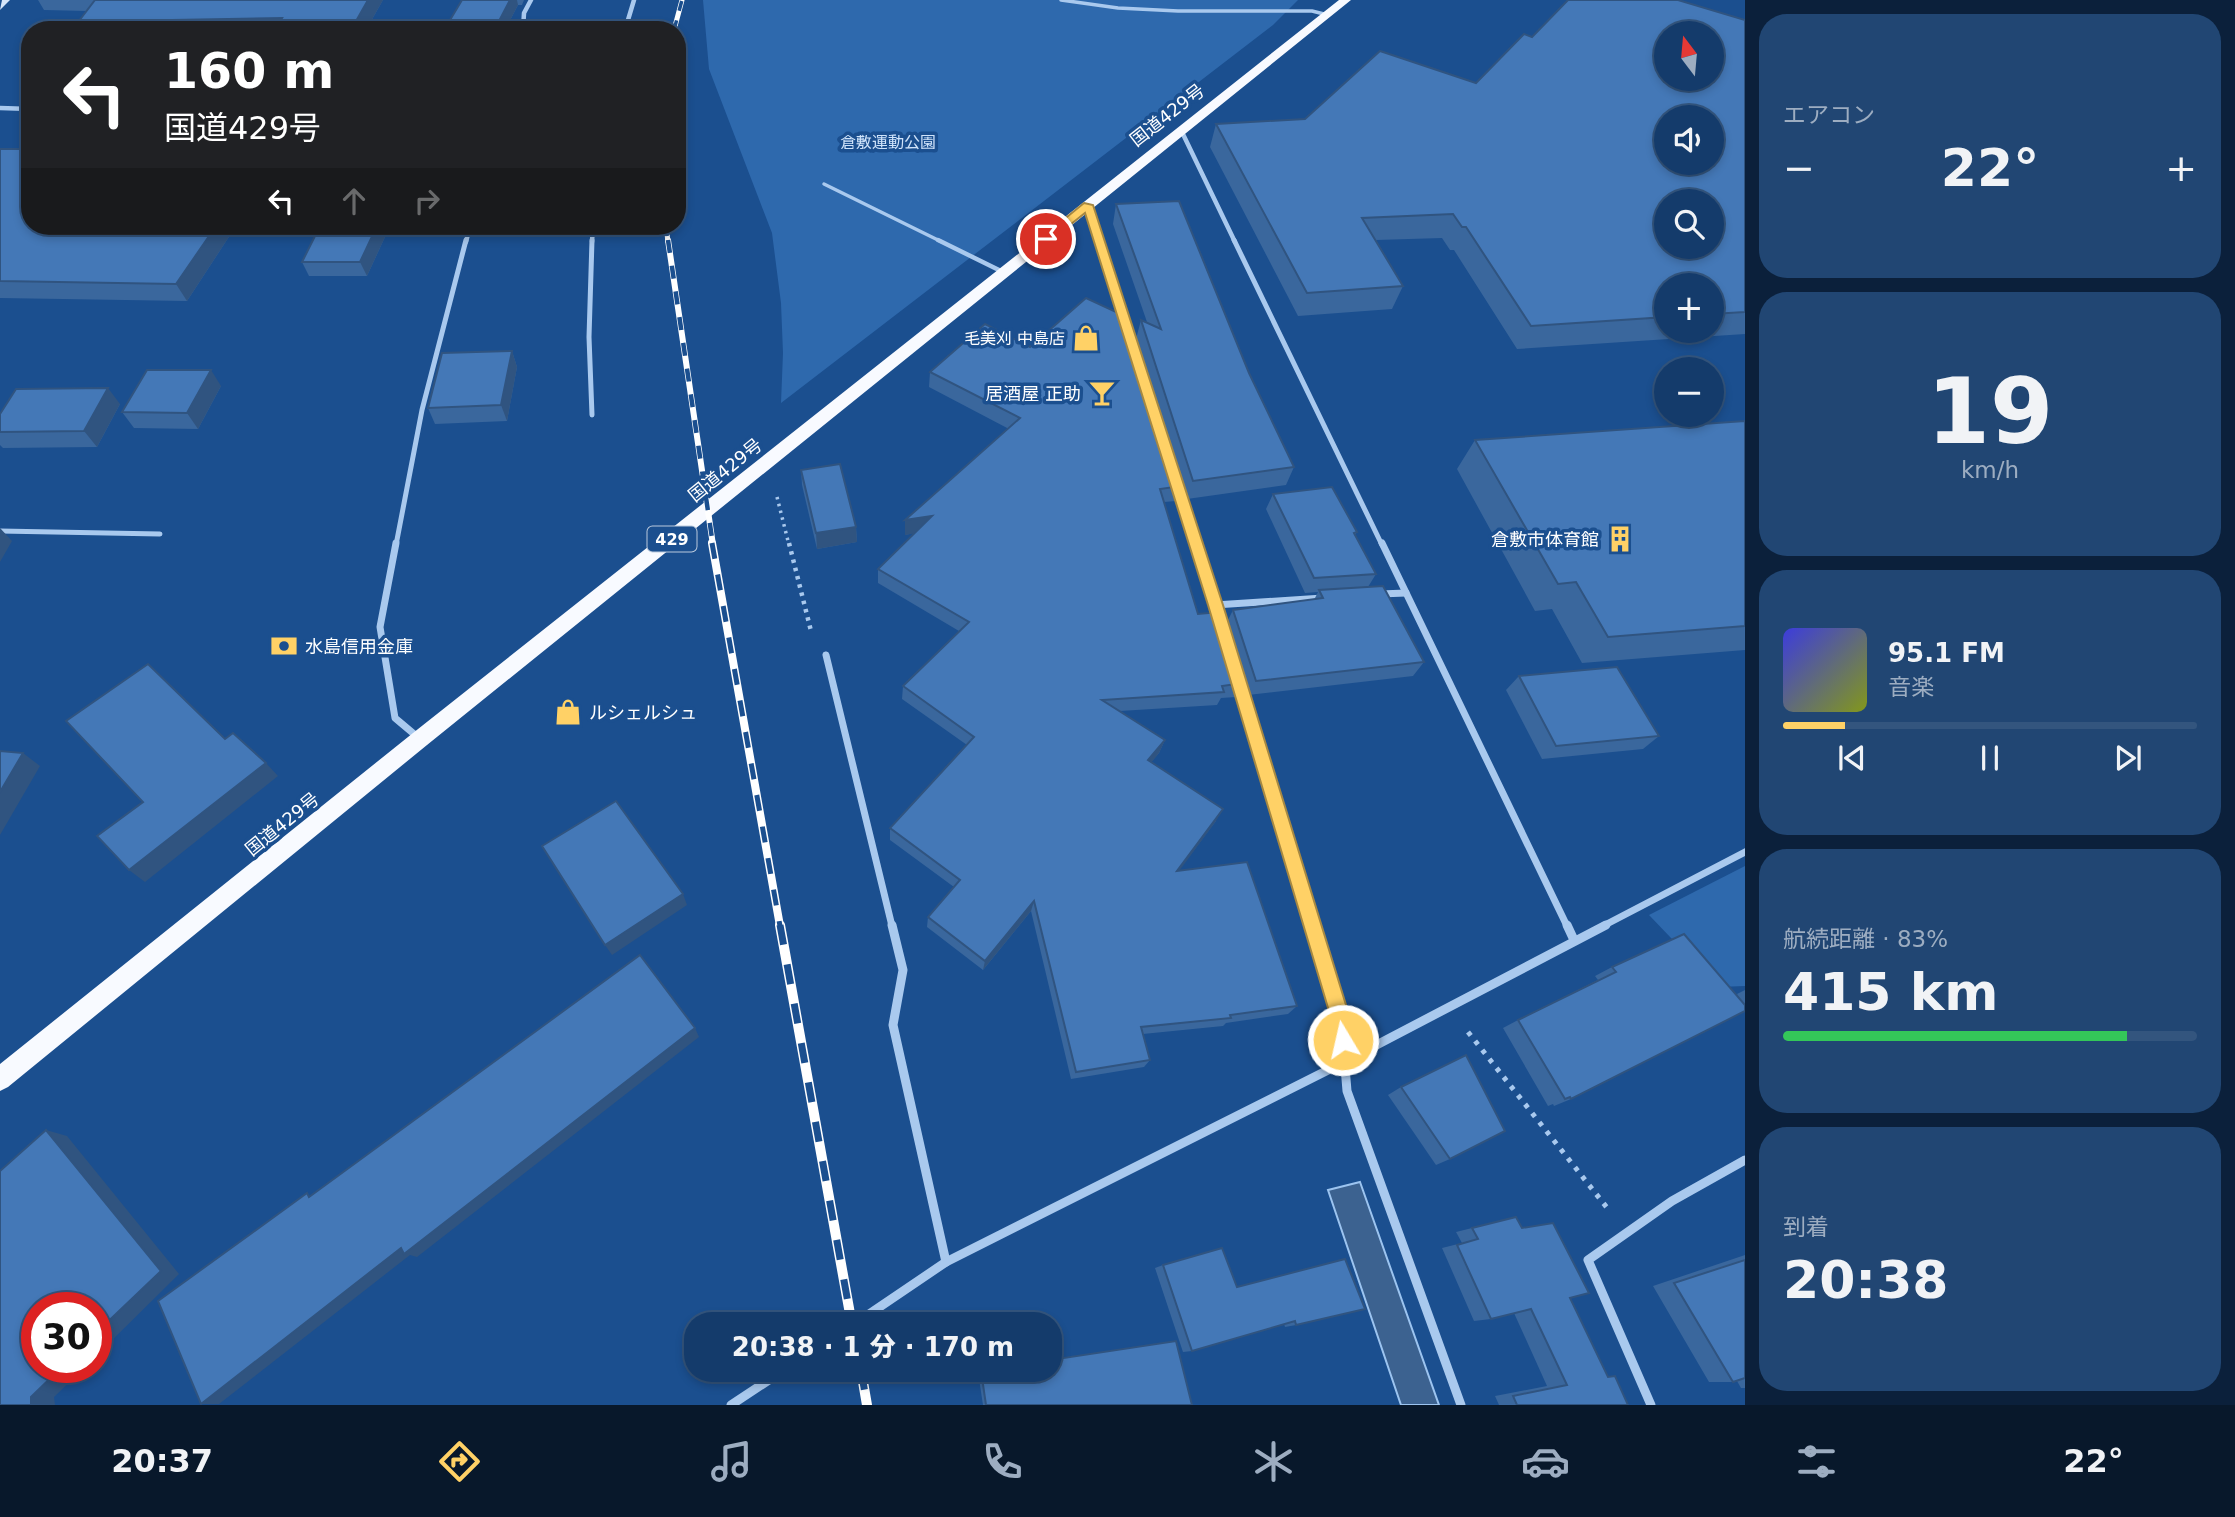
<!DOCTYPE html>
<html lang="ja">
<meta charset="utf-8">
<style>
:root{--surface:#143b6b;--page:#214673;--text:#f1f3f6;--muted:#9dadc1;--line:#33557e;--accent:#ffd166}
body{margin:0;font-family:"DejaVu Sans","Noto Sans JP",sans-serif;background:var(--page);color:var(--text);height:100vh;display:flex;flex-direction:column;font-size:26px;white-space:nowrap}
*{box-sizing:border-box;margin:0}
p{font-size:23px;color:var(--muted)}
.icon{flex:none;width:38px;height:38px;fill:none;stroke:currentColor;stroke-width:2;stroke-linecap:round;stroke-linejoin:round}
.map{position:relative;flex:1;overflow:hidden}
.details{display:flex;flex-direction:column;gap:14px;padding:14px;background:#0b203b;width:490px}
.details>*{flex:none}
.hud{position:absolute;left:21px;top:21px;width:665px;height:214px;border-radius:28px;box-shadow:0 4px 10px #0003,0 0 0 2px var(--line);background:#202124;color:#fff;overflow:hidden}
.needle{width:46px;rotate:344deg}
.controls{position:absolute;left:1654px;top:21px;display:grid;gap:14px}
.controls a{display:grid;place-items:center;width:70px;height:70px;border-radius:50%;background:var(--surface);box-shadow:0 4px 10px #0003,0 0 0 2px var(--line);font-size:35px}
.speed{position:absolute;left:21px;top:1292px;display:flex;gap:14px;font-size:35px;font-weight:700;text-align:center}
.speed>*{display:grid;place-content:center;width:91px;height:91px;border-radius:50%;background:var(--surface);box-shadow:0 4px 10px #0003,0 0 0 2px var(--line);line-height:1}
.speed .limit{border:10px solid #d22;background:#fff;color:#111}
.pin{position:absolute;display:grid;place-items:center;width:60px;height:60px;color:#fff;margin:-30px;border:4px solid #fff;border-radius:50%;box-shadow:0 2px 7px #0007}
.me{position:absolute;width:77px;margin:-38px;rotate:351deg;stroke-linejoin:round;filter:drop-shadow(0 0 5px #0008)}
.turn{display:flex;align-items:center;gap:24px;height:147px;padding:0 28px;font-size:32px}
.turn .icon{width:91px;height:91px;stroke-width:2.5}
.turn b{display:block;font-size:49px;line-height:60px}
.lanes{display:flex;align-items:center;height:66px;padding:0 28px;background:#0003;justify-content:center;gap:35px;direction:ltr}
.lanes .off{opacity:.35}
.big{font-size:52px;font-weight:800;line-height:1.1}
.details .card{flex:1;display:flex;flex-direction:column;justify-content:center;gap:10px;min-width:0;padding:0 24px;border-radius:28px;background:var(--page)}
.details .dial{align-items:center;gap:0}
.dial b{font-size:91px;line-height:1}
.song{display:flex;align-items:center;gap:21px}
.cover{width:84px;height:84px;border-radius:10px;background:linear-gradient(135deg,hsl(240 70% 55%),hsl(70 70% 35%))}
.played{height:7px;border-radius:4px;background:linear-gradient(90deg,var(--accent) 15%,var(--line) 15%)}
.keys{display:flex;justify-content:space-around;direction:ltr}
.heat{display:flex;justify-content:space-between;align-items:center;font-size:38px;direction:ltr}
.charge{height:10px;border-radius:5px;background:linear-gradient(90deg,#34c759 83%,var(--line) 0)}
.trip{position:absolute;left:684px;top:1312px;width:378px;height:70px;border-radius:28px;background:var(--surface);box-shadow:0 4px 10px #0003,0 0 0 2px var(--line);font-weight:800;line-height:70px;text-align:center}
.tabs{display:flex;height:112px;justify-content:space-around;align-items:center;background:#08182b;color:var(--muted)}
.tabs .icon{width:49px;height:49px}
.tabs .current{color:var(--accent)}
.tabs b{font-size:32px;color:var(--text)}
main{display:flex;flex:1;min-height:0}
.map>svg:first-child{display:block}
.green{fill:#2e69ad}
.water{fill:#3c6290;stroke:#9cc4f0;stroke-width:2}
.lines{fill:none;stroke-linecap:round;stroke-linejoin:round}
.path-far2{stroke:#a9c9ee;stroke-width:3.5;stroke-dasharray:2.5 4.5;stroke-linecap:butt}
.path-far1{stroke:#a9c9ee;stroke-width:4.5;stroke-dasharray:3.5 5;stroke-linecap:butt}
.path{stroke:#a9c9ee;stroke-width:5;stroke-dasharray:4.5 7;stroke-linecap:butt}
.service-far1{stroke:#a9c9ee;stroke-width:3.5}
.service{stroke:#a9c9ee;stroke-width:4.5}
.minor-far3{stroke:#a9c9ee;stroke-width:4.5}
.minor-far2{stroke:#a9c9ee;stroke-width:5}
.minor-far1{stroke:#a9c9ee;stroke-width:7}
.minor{stroke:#a9c9ee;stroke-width:9}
.secondary{fill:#d6e6fa;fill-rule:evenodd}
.trunk{fill:#f8faff;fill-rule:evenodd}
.rail-far3-casing{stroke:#fff;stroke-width:5}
.rail-far2-casing{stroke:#fff;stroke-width:6}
.rail-far1-casing{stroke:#fff;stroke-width:8}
.rail-casing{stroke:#fff;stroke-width:10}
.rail-far3{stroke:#1b4f8f;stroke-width:3.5;stroke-dasharray:10;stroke-linecap:butt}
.rail-far2{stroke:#1b4f8f;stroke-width:4.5;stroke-dasharray:13;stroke-linecap:butt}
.rail-far1{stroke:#1b4f8f;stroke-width:5;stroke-dasharray:16;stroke-linecap:butt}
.rail{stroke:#1b4f8f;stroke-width:7;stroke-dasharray:20;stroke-linecap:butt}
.wall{fill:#3a679d;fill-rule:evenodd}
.shaded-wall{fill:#305480}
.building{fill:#4478b7;stroke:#305480;stroke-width:2;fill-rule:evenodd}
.route{fill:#ffd166;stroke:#a68842;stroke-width:2}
.labels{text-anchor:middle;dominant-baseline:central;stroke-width:7;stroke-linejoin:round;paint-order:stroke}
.far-park-label{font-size:16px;fill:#cfe3fa;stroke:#1b4f8f}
.far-poi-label{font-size:16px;fill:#fff;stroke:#1b4f8f;text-anchor:end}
.shield{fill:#1b4f8f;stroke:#bbcadd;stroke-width:2}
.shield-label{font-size:16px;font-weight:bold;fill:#fff}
.street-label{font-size:18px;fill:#fff;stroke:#1b4f8f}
.poi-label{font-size:18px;fill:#fff;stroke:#1b4f8f;text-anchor:end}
</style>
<main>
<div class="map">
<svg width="1745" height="1405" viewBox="0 0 1745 1405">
<rect width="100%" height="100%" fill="#1b4f8f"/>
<!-- green -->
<g class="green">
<path d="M703 0H1298L1273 25 781 403 783 353 781 303 772 233 709 69Z"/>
<path d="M1745 866V986L1718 987 1649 915Z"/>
</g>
<!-- water -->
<path class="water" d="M1360 1182 1439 1405H1401L1328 1190Z"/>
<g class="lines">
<!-- path-far2 -->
<path class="path-far2" d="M777 497 789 545"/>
<!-- path-far1 -->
<path class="path-far1" d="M789 543 811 631"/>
<!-- path -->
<path class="path" d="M1468 1032 1608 1209"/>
<!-- service-far1 -->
<g class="service-far1">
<path d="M1061 0 1118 8 1178 11H1312L1328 15"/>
<path d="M824 184 942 242"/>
</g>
<!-- service -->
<path class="service" d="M938 240 1003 272"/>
<!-- minor-far3 -->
<g class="minor-far3">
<path d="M523 30 524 13 531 0"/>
<path d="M625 30 634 0"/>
<path d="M0 108 30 109"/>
<path d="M1181 130 1235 242"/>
<path d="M1088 205 1100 242"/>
<path d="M466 242 470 226"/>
<path d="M592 242 593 226"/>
</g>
<!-- minor-far2 -->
<g class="minor-far2">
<path d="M1099 240 1125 323"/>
<path d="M1234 240 1382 545"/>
<path d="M592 415 589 337 592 240"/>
<path d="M1177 485 1196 545"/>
<path d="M0 531 160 534"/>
<path d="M396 545 422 410 466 240"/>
</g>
<!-- minor-far1 -->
<g class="minor-far1">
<path d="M396 543 380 627 395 718 420 739"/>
<path d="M1196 543 1220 620"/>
<path d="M1382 543 1567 926"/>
<path d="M1380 594 1406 593"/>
<path d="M1215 605 1323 598"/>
<path d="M826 655 892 926"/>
<path d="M1239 682 1313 926"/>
<path d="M1603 926 1745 852"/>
</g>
<!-- minor -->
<g class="minor">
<path d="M892 925 903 970 893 1025 946 1262"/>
<path d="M1313 925 1341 1018 1347 1091 1461 1405"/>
<path d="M1567 925 1574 940"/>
<path d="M853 1325 946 1262 1344 1062 1606 925"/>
<path d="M731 1405 784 1370"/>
<path d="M1651 1405 1588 1260 1672 1201 1745 1160"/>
</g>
<!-- secondary -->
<path class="secondary" d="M2 0H10L0 10Z"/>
<!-- trunk -->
<path class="trunk" d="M1339 0H1351L427 745 8 1087 0 1091V1064L413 733Z"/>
<!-- rail-far3 casing -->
<g class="rail-far3-casing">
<g id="rail-far3">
<path d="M674 30 682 0"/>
<path d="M666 226 668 242"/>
</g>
</g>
<!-- rail-far2 casing -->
<g class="rail-far2-casing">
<path id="rail-far2" d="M668 240 713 545"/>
</g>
<!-- rail-far1 casing -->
<g class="rail-far1-casing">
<path id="rail-far1" d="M712 543 780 926"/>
</g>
<!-- rail casing -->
<g class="rail-casing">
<g id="rail">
<path d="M780 925 852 1325"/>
<path d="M861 1370 867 1405"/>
</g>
</g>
<!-- rail-far3 -->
<use href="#rail-far3" class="rail-far3"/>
<!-- rail-far2 -->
<use href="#rail-far2" class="rail-far2"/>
<!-- rail-far1 -->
<use href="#rail-far1" class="rail-far1"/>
<!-- rail -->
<use href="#rail" class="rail"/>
</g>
<!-- wall -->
<g class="wall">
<path d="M38 0H383L366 30H72L87 11 44 10Z"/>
<path d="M462 0H524L522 5H518L505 30H444Z"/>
<path d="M1745 20V334L1517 349 1454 250H1450L1442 238 1376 240 1403 286 1392 309 1298 316 1210 147 1216 124 1305 119 1476 83 1532 37ZM1666 285H1712V331H1666Z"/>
<path d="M0 149 30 226H236L187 301 0 298Z"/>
<path d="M1116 204 1249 373 1294 467 1286 485 1187 499 1136 339 1141 320 1147 322 1113 224Z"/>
<path d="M390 226 367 276H309L302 262Z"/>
<path d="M512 351 517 367 507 421 435 424 428 408Z"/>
<path d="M930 372 1181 486 1176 501 1164 502 1198 614 1243 683 1236 697 1221 698 1217 705 1120 711 1165 740 1159 753 1151 762 1216 821 1179 870 1297 1006 1288 1014 1226 1023 1223 1026 1143 1034 1150 1060 1144 1067 1071 1079 1031 911 983 970 927 927 928 917 954 887 890 840V828L967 745 902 699 903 686 959 631 878 583V569L914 533 905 535 1009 429 929 387Z"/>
<path d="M221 386 198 429 134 428 122 412Z"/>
<path d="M120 404 97 447 3 448 0 445V414Z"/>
<path d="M1745 421V650L1582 663 1552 609 1535 611 1457 469 1475 440Z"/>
<path d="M801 470 856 527 857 542 817 549 802 485Z"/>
<path d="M1273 494 1357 532 1355 535 1376 574 1368 587 1424 662 1413 676 1248 695 1226 624 1233 610 1314 600 1318 592 1305 593 1266 509Z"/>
<path d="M1519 676 1659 736 1643 749 1542 759 1506 690Z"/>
<path d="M1612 967 1739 998 1737 994 1745 990V1011L1571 1099 1554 1106 1553 1104 1548 1106 1503 1028 1518 1020 1598 980 1595 976Z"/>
<path d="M1401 1087 1450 1159 1436 1165 1388 1095Z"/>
<path d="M1516 1217 1522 1228 1570 1298 1608 1376H1615L1628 1405H1499L1495 1396 1547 1386 1514 1313 1491 1319 1474 1321 1442 1248 1462 1243 1456 1232Z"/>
<path d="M1745 1255V1388H1741L1737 1381 1733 1382H1709L1653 1286Z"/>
<path d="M1345 1259 1296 1325 1285 1327 1284 1324 1192 1351 1183 1352 1155 1268 1163 1265 1237 1287Z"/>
<path d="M985 1370 1192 1405H983L978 1372Z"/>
</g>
<!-- shaded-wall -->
<g class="shaded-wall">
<path d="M368 0H383L366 30H351Z"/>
<path d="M510 0H517L518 5 505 30H500L498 23Z"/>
<path d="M173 20 178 30H166Z"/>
<path d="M491 23 493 30H488Z"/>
<path d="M216 226H236L187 301 176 284Z"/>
<path d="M377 226H390L367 276 360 262Z"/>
<path d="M512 351 517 367 507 421 501 405Z"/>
<path d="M211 370 221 386 198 429 187 413Z"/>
<path d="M108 388 120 404 97 447 84 431Z"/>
<path d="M932 516 931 531 905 535V520Z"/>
<path d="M856 527 857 542 817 549 816 533Z"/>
<path d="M0 528 12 541 0 562Z"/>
<path d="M1165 740 1159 753 1143 773 1148 760Z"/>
<path d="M23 753 40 766 0 835V792Z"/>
<path d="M266 763 278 776 145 882 129 870Z"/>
<path d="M1223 809 1216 821 1171 882 1177 871Z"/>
<path d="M683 894 687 905 612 955 605 945Z"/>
<path d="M1034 901 1031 911 983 970 985 961Z"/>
<path d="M695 1028 699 1037 417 1257 410 1255 219 1404H201L401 1248Z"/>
<path d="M46 1130 67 1136 179 1274 96 1356V1333Z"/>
<path d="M62 1367H85L54 1397 55 1405H31V1397Z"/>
</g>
<!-- building -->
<g class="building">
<path d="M95 0H368L351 30H274L282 18 173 20 166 30H72Z"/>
<path d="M462 0H510L498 23H491L488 30H444Z"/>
<path d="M1568 0H1678L1745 20V312L1712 314V285H1666V317L1531 326 1466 227H1462L1453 214 1362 218 1403 286 1307 293 1216 124 1305 119 1380 51 1476 83 1524 34 1532 37ZM1666 33H1712V79H1666ZM1666 117H1712V163H1666ZM1666 201H1712V247H1666Z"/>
<path d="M0 149H30V226H216L176 284 0 281Z"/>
<path d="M1179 201 1249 373 1294 467 1193 481 1141 320 1161 329 1116 204Z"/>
<path d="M320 226H377L360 262H302Z"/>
<path d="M1086 298 1127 317 1181 486 1160 489 1198 614 1220 612 1243 683 1222 686 1224 692 1102 700 1165 740 1148 760 1223 809 1177 871 1247 862 1297 1006 1230 1015 1231 1018 1141 1027 1150 1060 1076 1072 1034 901 985 961 928 917 960 880 890 828 974 737 903 686 969 622 878 569 932 516 905 520 1020 418 930 372 985 324 1030 347Z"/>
<path d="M512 351 501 405 428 408 442 353Z"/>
<path d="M147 370H211L187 413 122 412Z"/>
<path d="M108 388 84 431 0 432V414L16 389Z"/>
<path d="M1745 421V626L1608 637 1576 582 1558 584 1475 440Z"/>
<path d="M840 464 856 527 816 533 801 470Z"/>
<path d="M1332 487 1357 532 1354 533 1376 574 1314 578 1273 494Z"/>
<path d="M1383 586 1424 662 1256 681 1233 610 1323 598 1319 590Z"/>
<path d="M148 664 225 739 233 733 266 763 129 870 97 836 143 802 66 721Z"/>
<path d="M1617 667 1659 736 1556 746 1519 676Z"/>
<path d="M0 751 23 753 0 792Z"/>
<path d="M616 801 683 894 605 945 542 846Z"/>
<path d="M1684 934 1745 1005V1011L1571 1099 1570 1097 1565 1099 1518 1020 1616 972 1612 967Z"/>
<path d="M640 955 695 1028 404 1254 401 1248 201 1404 158 1301 307 1193 309 1197Z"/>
<path d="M1466 1055 1505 1131 1450 1159 1401 1087Z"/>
<path d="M46 1130 161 1271 96 1333V1307H37V1367H62L31 1397V1405H0V1171Z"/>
<path d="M1516 1217 1522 1228 1553 1223 1589 1293 1570 1298 1608 1377 1615 1376 1628 1405H1517L1513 1396 1567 1385 1531 1309 1491 1319 1457 1245 1478 1239 1472 1228Z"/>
<path d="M1222 1248 1237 1287 1345 1259 1365 1309 1296 1325 1295 1321 1192 1351 1163 1265Z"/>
<path d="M1745 1260V1378L1733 1382 1674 1283Z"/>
<path d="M1176 1341 1192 1405H986L981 1371 1050 1370V1360Z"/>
</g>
<!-- route -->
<path class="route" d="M1084 203 1093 205 1223 605 1350 1018 1352 1040 1349 1047 1343 1050 1336 1047 1331 1018 1208 605 1085 213 1050 241 1040 239Z"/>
<!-- icons -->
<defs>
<g id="shop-bare" transform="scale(2.1)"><path d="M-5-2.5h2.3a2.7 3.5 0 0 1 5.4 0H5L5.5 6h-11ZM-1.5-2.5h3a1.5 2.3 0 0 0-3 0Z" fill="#ffd166" stroke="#1b4f8f" stroke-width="2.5" paint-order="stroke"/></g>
<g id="bar-bare" transform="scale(2.1)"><path d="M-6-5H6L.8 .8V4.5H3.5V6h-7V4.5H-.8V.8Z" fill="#ffd166" stroke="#1b4f8f" stroke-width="2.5" paint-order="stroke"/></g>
<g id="building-bare" transform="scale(2.1)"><path d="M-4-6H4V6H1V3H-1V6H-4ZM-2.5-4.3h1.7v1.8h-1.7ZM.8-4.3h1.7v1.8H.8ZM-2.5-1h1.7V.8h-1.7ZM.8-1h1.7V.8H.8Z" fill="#ffd166" stroke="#1b4f8f" stroke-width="2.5" paint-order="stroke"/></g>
<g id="bank-bare" transform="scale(2.1)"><path d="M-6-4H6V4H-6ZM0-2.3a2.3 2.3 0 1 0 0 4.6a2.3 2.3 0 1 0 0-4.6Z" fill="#ffd166" stroke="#1b4f8f" stroke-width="2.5" paint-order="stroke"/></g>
</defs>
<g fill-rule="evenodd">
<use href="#shop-bare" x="1086" y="338"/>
<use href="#bar-bare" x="1102" y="393"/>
<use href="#building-bare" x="1620" y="539"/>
<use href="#bank-bare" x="284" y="646"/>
<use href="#shop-bare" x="568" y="712"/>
</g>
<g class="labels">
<!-- far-park labels -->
<g class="far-park-label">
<text x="888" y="142">倉敷運動公園</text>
</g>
<!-- far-poi labels -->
<g class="far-poi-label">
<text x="1065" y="338">毛美刈 中島店</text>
</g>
<!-- shield labels -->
<rect class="shield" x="647.5" y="526.5" width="49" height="25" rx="5"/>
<g class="shield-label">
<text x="672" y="539">429</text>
</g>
<!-- street labels -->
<g class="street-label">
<text transform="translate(1167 115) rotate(-38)">国道429号</text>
<text transform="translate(725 470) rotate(-39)">国道429号</text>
<text transform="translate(282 824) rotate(-39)">国道429号</text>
</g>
<!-- poi labels -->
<g class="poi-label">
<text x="1081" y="393">居酒屋 正助</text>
<text x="1599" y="539">倉敷市体育館</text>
<text x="305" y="646" text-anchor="start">水島信用金庫</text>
<text x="589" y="712" text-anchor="start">ルシェルシュ</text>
</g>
</g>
</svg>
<div class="controls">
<a><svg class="needle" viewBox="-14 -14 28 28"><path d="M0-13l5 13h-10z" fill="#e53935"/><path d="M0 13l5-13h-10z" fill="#9dadc1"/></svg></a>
<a><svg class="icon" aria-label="sound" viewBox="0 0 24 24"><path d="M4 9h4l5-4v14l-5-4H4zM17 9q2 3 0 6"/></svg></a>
<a><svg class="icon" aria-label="search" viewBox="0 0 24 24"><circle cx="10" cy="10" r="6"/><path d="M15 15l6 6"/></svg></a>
<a>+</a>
<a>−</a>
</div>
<div class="speed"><div class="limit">30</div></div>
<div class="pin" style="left:1046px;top:239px;background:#d93025"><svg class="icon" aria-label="arrive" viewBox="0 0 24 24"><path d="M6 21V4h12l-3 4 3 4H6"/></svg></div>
<svg class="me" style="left:1343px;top:1040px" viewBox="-20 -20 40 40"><circle r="17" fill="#ffd166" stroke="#fff" stroke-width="3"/><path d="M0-11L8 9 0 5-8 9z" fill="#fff"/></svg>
<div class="trip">20:38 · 1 分 · 170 m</div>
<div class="hud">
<div class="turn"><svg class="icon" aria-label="left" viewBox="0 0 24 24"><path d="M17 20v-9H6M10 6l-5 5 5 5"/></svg><div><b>160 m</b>国道429号</div></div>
<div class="lanes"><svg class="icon" aria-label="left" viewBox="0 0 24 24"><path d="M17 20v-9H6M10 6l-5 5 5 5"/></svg><svg class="icon off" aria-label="ahead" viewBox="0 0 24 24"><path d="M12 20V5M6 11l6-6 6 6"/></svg><svg class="icon off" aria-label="right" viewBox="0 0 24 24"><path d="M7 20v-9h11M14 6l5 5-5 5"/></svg></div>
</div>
</div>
<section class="details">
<div class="card"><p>エアコン</p>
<div class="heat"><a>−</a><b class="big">22°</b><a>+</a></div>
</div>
<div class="card dial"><b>19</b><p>km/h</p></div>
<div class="card">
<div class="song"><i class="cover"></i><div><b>95.1 FM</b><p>音楽</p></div></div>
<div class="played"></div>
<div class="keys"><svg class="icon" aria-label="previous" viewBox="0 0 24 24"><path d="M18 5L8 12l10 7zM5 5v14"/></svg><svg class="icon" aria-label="pause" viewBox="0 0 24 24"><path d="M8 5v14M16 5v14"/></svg><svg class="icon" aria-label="next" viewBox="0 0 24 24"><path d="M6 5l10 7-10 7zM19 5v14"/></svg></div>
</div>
<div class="card"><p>航続距離 · 83%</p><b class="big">415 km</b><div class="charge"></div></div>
<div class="card"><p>到着</p><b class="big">20:38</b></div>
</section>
</main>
<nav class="tabs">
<b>20:37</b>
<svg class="icon current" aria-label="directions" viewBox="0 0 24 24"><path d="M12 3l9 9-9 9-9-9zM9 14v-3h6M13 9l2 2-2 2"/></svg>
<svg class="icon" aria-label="music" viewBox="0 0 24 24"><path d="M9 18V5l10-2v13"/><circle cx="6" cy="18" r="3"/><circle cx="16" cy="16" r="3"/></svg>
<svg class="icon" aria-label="phone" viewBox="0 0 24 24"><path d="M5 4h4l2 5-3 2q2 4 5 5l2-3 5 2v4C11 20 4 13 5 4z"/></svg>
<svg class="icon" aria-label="climate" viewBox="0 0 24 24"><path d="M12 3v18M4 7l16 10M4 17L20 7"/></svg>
<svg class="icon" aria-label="car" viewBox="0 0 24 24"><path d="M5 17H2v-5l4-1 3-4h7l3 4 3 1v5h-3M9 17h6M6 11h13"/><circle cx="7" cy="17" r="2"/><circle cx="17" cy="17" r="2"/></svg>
<svg class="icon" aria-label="filters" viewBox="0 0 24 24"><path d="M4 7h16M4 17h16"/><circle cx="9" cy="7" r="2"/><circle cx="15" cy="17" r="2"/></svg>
<b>22°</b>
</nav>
